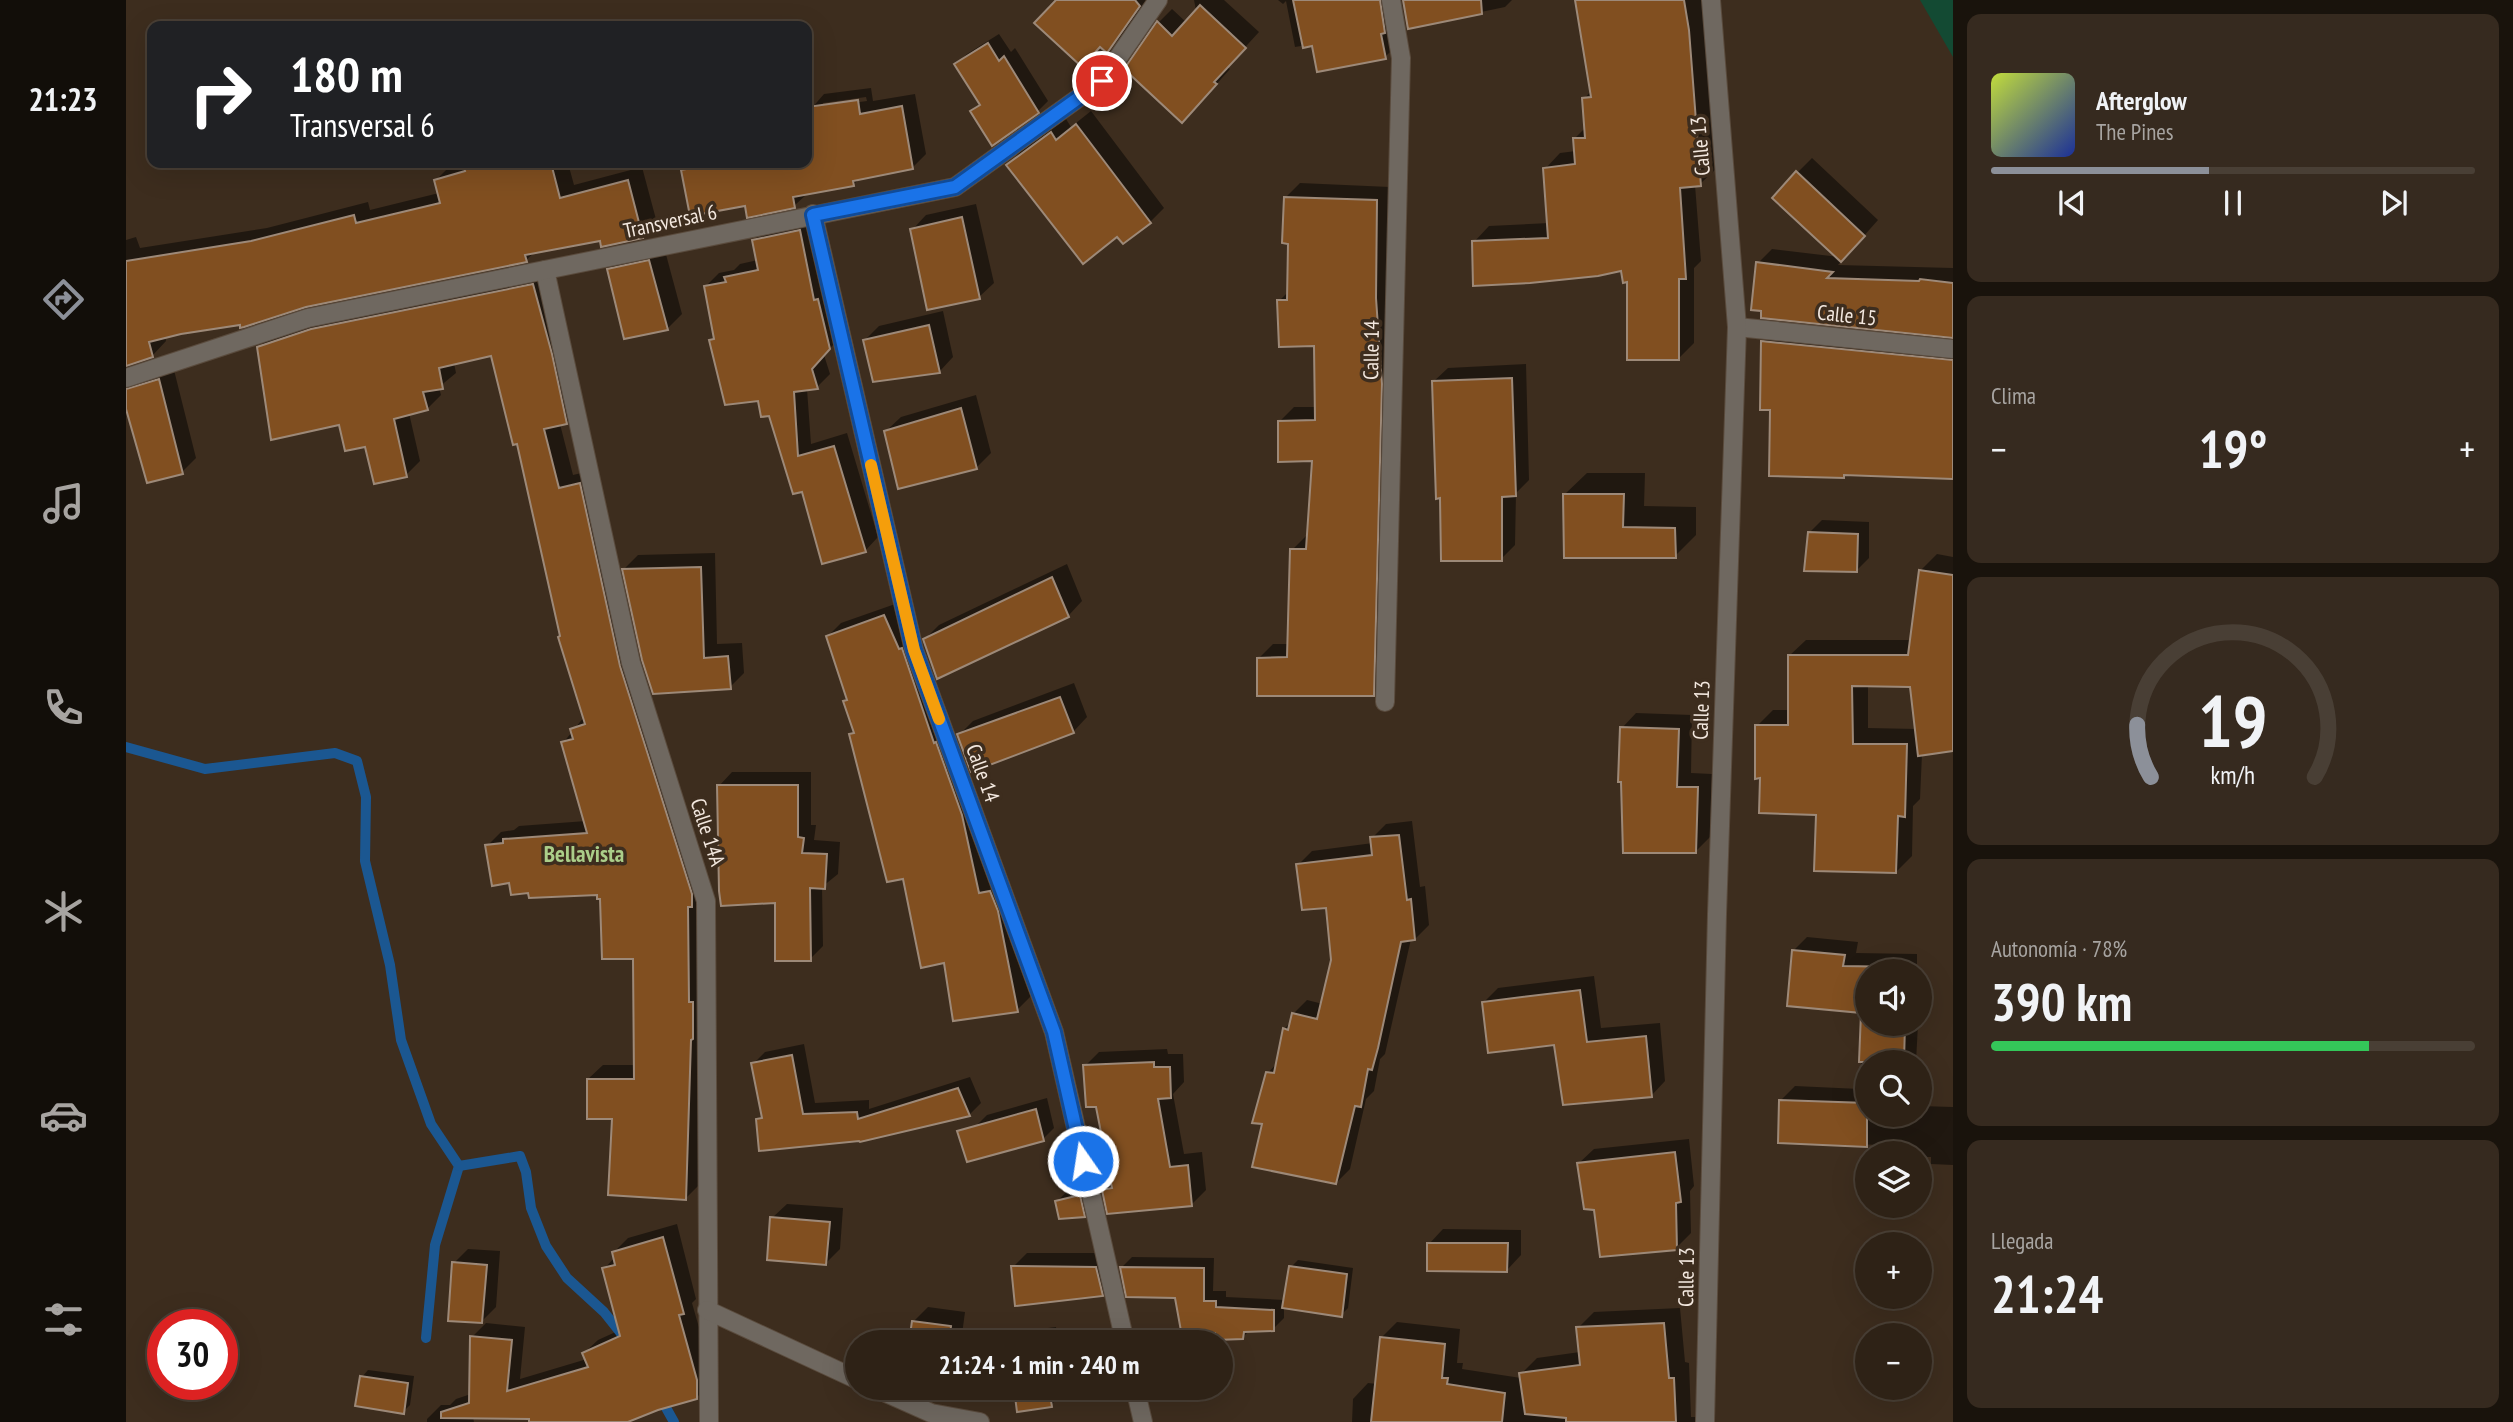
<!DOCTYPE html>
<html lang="es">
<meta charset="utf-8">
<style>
:root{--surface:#2e2216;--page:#362a1f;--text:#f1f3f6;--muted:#a7a4a1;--line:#493f35;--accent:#8c9099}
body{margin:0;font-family:"PT Sans Narrow",sans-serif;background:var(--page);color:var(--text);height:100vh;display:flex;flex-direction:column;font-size:26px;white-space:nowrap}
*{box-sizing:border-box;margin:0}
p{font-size:23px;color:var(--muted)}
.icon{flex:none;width:38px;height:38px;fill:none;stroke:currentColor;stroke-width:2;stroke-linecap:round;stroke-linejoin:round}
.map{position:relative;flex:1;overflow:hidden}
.side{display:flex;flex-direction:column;gap:14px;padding:14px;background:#19130c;width:560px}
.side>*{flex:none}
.banner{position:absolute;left:21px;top:21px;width:665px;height:147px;border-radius:14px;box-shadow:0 7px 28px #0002,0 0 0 2px var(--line);background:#202124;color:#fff;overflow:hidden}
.buttons{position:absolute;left:1729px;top:959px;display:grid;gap:14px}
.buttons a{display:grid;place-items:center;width:77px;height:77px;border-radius:50%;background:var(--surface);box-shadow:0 7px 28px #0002,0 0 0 2px var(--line);font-size:35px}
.speed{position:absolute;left:21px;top:1309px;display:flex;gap:14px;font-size:35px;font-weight:700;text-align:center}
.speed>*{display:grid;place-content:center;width:91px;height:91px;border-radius:50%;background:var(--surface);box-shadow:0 7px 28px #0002,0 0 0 2px var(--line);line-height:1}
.speed .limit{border:10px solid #d22;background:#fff;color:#111}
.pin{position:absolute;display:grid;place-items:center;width:60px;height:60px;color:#fff;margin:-30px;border:4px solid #fff;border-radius:50%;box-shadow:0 2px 7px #0007}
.me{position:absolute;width:77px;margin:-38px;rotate:347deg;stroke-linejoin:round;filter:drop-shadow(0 0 5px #0008)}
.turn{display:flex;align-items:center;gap:24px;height:147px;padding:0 28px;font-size:32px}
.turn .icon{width:91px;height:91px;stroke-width:2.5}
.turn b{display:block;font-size:49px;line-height:60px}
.big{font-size:52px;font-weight:700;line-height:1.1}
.side .card{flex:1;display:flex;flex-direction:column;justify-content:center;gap:10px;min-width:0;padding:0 24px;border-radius:14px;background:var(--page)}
.side .dial{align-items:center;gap:0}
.dial svg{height:182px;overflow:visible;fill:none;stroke:var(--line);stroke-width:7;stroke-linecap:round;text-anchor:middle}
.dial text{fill:var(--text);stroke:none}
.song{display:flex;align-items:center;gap:21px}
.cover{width:84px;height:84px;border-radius:10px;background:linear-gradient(135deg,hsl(70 70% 55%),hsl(230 70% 35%))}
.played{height:7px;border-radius:4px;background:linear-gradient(90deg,var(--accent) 45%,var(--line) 45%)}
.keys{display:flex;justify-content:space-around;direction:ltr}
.heat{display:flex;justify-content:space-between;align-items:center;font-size:38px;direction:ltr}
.charge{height:10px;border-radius:5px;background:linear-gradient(90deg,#34c759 78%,var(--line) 0)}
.trip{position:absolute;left:719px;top:1330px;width:388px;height:70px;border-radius:35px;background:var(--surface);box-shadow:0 7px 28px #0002,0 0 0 2px var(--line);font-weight:700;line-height:70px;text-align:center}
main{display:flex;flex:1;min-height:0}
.dock{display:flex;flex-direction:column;width:126px;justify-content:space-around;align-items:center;background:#120e09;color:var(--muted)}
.dock .icon{width:49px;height:49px}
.dock .selected{color:var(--accent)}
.dock b{font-size:32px;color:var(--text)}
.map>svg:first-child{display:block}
.green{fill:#134a33}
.shadow{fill:#0007;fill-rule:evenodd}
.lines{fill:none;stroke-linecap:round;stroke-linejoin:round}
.stream{stroke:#1b5791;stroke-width:10}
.building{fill:#814f20;stroke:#9d8978;stroke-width:2}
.minor-casing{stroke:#5a4b3d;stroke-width:20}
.minor{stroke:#6f6860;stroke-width:18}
.route-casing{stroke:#114b97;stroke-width:18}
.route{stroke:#1a73e8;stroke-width:12}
.slow{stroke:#f59e0b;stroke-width:12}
.labels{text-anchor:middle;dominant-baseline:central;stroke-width:7;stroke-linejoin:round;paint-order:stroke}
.street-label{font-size:21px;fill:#f3e8df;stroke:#3d2d1e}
.neighbourhood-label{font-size:23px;font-weight:bold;fill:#abce89;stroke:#3d2d1e}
</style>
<main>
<nav class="dock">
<b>21:23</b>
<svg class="icon selected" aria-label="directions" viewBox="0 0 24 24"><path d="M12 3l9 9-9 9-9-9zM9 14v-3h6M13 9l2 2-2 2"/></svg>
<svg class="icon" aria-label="music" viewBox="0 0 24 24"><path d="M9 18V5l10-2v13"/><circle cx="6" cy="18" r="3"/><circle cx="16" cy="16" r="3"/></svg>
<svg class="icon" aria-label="phone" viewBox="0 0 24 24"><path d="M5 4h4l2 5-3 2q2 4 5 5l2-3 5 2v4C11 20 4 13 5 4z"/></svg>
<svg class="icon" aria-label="climate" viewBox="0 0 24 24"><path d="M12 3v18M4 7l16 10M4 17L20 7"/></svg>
<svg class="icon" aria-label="car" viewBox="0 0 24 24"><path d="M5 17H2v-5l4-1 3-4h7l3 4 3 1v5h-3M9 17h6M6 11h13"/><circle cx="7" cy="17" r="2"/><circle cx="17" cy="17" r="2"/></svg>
<svg class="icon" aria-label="filters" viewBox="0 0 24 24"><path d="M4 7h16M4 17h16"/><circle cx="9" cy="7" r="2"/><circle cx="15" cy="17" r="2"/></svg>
</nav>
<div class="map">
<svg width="1827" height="1422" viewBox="0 0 1827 1422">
<rect width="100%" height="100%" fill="#3d2d1e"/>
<!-- green -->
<path class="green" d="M1794 0H1827V57Z"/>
<!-- shadow -->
<g class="shadow">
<path d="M932 0H1021L995 37 981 51Z"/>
<path d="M1068 0H1098L1133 32 1101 67 1104 69 1071 106 1032 23 1046 9 1075 36Z"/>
<path d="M1152 0H1271L1275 41 1259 57 1187 44 1169 47 1160 1 1157 4Z"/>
<path d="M1277 0H1386L1379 7 1283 27Z"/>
<path d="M1449 0H1576L1590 169 1574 184 1569 185 1575 261 1568 268V343L1553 358 1497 268 1348 242 1363 226 1423 223 1419 169 1434 153 1450 151 1449 138 1460 127 1458 99 1465 91Z"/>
<path d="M873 34 885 52 889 48 922 101 912 111 846 112 855 103 830 64 841 54Z"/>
<path d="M745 88 747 101 789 94 800 154 786 168 734 178 727 185 682 193 668 206 620 204 557 171 565 163H681V110L685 109 698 94ZM740 97 741 101 697 107V103Z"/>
<path d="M965 111 1038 208 1024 222 992 234 882 165 896 150 940 119 945 127Z"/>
<path d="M1686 158 1752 220 1712 265 1827 268V336L1632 263 1646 249 1713 257 1671 173Z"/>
<path d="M337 163H442L448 185 516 167 531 223 517 237 475 239 409 252 400 260 39 336 40 341 26 356 0 364V240L10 237 14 248 141 228 242 202 244 210 313 193 310 180 324 166Z"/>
<path d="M1174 183 1264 187 1261 680 1247 694 1133 658 1147 644H1163L1166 550 1180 536H1183L1187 459 1154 421 1168 407H1190V344L1153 301 1163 291V242L1160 197Z"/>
<path d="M850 204 868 283 853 297 786 230 800 215Z"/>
<path d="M687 218 717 334 698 355 704 374 691 387 681 389 685 444 721 433 752 537 739 551 677 490 644 413 585 341 590 336 580 286 593 273 608 270 614 264 632 260 628 240 641 227Z"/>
<path d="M538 247 556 314 541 329 483 270 497 255Z"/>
<path d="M421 271 454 408 440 423 434 424 447 475 468 470 508 651 579 879 574 1184 560 1198 488 1118 462 1079 477 1065H510L509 957 476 897 472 893 404 891 385 881 361 846 375 832 388 830 393 826 460 821 437 743 458 717 436 635 392 442 367 354 328 363 330 373 313 387 315 395 301 409 283 413 294 461 280 475 214 423 133 347 148 333Z"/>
<path d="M817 311 827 357 813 372 739 340 753 326Z"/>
<path d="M1650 328 1827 346V478L1720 473 1646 408 1637 342Z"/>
<path d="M1400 364 1403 480 1390 493 1389 545 1375 559 1315 496 1307 382 1322 368Z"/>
<path d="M47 366 70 458 56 472 0 402V384Z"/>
<path d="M850 395 865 453 851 467 773 487 760 431 775 417Z"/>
<path d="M1461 473H1519L1518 506 1570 507V535L1549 556 1439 494Z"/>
<path d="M1696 520 1743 522V558L1731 570 1683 533Z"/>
<path d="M589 553 591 644 616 643 618 673 604 687 498 569 512 555Z"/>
<path d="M1811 554 1827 557V750L1796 754 1794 799 1787 806 1786 856 1770 872 1692 813 1636 777 1631 726 1647 710H1664L1663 656 1680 640H1786L1795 570ZM1742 685H1785L1791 729 1742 728Z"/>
<path d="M941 564 956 601 942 616 799 639 813 625Z"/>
<path d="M772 603 885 897 905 996 891 1010 820 961 779 877 725 735 729 730 719 701 722 698 702 636 715 623Z"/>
<path d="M948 683 961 717 947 732 833 735 847 721Z"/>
<path d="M1510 713 1566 715 1565 773 1586 774 1584 837 1570 851 1496 728Z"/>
<path d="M606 772H685V825H690L688 840 714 842 712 874 696 887 697 946 684 959 651 901 593 786Z"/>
<path d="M1286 821 1294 887 1299 886 1303 925 1289 939H1285L1259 1054 1254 1059 1248 1091 1240 1099 1224 1169 1210 1183 1138 1123 1142 1073 1151 1063 1158 1029 1166 1021 1167 1014 1181 1000 1197 1004 1207 960 1202 906 1172 865 1186 851 1247 843 1246 838 1260 824Z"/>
<path d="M1681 937 1732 942 1730 953 1791 954V971H1741V1024H1792L1790 1062H1741V1115H1794V1106L1827 1107V1165L1805 1164V1157H1794V1153H1754V1145L1654 1141 1655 1100 1669 1086 1734 1089 1737 1012 1667 951Z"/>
<path d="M1468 976 1475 1028 1534 1023 1539 1081 1525 1096 1358 1002 1372 988Z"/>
<path d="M678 1044 689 1103 743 1100V1109L844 1077 855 1103 843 1115 735 1140 632 1120 637 1115 627 1064 639 1052Z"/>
<path d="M1041 1049 1042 1054H1057L1058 1082 1047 1094 1058 1154 1076 1152 1080 1190 1066 1204 978 1190 987 1182 971 1105 959 1066 973 1052Z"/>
<path d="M921 1098 928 1128 917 1139 850 1126 861 1115Z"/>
<path d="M1563 1139 1568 1186 1564 1191 1565 1233 1550 1248 1469 1209 1453 1163 1468 1149Z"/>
<path d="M968 1182 972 1201 958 1215 931 1201 946 1187Z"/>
<path d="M661 1204 717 1208 714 1249 700 1263 646 1218Z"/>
<path d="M551 1224 570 1299 566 1303 584 1366 585 1383 571 1397 532 1408 498 1422H405L404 1418 347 1417 348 1422H301V1419L315 1405H324L330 1399 345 1394 346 1337 360 1323 399 1327 394 1379 461 1359 458 1353 472 1340 494 1330 478 1269 489 1257 488 1252 502 1238Z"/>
<path d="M1317 1229 1395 1230V1255L1381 1270 1303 1244Z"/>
<path d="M342 1249 374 1251 370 1307 356 1321 328 1263Z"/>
<path d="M901 1253H984L990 1280 976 1295 887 1267Z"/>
<path d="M1006 1257 1088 1258 1087 1291H1100V1297L1159 1300 1165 1267 1172 1260 1227 1268 1222 1308 1215 1315 1158 1307V1318L1147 1329 1124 1330 1117 1337 1087 1332V1342H1059L1051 1296 995 1268Z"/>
<path d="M802 1307 839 1312 835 1342H785L788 1321Z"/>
<path d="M1554 1308 1559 1362 1563 1363 1565 1417H1570V1422H1226L1227 1399 1242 1383 1251 1384 1255 1338 1271 1322 1334 1329 1331 1363H1337L1336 1369 1395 1378V1374L1411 1358 1454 1352 1452 1328 1468 1312Z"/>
<path d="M930 1327 932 1342H887L898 1331Z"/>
<path d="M242 1370 288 1376 284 1405 277 1412 236 1377Z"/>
<path d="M890 1388H939V1391L925 1405 893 1410Z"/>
</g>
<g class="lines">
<!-- stream -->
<g class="stream">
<path d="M0 747 79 769 209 753 231 761 240 797 239 861 264 965 275 1040 305 1124 333 1166 309 1245 300 1338"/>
<path d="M333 1166 394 1156 400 1172 405 1208 420 1246 441 1278 478 1312 501 1341"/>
<path d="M534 1397 548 1422"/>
</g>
</g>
<!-- building -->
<g class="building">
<path d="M930 0H1009L1014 6 981 53 974 47 956 67 908 23Z"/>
<path d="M1167 0H1254L1259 33 1255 34 1260 59 1191 72 1186 46 1177 48Z"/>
<path d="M1277 0H1355L1356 14 1282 29Z"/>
<path d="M1449 0H1558L1563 30 1575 186 1554 188 1560 279H1553V360H1501V282L1497 283 1495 271 1472 276 1404 283 1347 286 1346 241 1422 238 1417 168 1449 164 1447 138H1459L1456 98 1465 97Z"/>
<path d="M1074 5 1120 48 1088 82 1091 84 1056 123 998 69 1031 21 1046 36Z"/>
<path d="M862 43 873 61 878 56 913 113 866 146 844 111 854 105 828 64Z"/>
<path d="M732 100 734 114 776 106 787 169 727 181 728 186 667 197 669 208 621 218 619 206 564 216 555 170 593 163H681V107Z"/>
<path d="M950 124 1025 223 997 244 991 237 957 264 880 165 925 132 930 140Z"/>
<path d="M362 163H425L434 198 502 180 517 238 475 247 474 241 399 255 401 262 180 307 118 327 114 328V325L55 334 23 342 27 357 0 366V261L125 241 228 215 230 223 314 203 308 180 339 171 338 168Z"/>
<path d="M1670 171 1739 236 1715 262 1646 198Z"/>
<path d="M1158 197 1251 200 1250 298 1256 384 1248 696H1131V658L1161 657 1164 549H1180L1186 461 1152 462V421L1189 420 1188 346 1153 347 1151 300H1161L1162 244 1156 243Z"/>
<path d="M836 217 854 299 801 310 784 229Z"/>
<path d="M674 230 688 300 692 299 704 349 686 369 692 389 668 392 672 456 708 446 740 552 696 564 676 492 667 494 643 416 635 417 632 401 599 405 583 340 588 339 578 286 600 282 598 277 632 270 626 240Z"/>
<path d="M523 260 542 330 498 339 481 269Z"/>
<path d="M1630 262 1707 272 1701 278 1793 281 1794 279 1827 283V338L1635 318V311L1625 310Z"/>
<path d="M407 284 426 354 441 424 418 429 433 488 454 483 494 666 566 894V907H562L563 1002H567V1039L565 1040 560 1200 482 1195 486 1119H461V1079H508L507 959H476L474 899H471V895L403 898 402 893 385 895 383 883 366 886 359 845 377 843V839L461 833 435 742 447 739 444 729 459 724 432 637 434 636 391 444 387 445 365 356 313 368 317 389 297 392 302 410 268 419 281 477 248 484 239 447 219 451 213 425 145 440 131 347 185 329Z"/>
<path d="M803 325 814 373 747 382 737 340Z"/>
<path d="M1635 341 1827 360V479L1718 475V478L1643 476 1644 410H1634Z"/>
<path d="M1386 378 1390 496 1376 497V561H1315L1314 498 1310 499 1306 381Z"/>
<path d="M33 379 57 474 21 483 0 409V389Z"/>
<path d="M835 408 851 469 772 489 758 431Z"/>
<path d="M1437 494H1498L1497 527 1549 528 1550 558H1438Z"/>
<path d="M1682 532 1732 534 1731 572 1678 571Z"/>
<path d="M575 567 578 658 602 656 605 689 527 694 516 660 496 569Z"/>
<path d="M1793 570 1827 575V751L1792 756 1784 687 1726 686 1727 744H1781L1779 817 1772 816 1770 873 1688 871 1690 815 1633 813 1634 778 1629 779V725H1662V655H1782Z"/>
<path d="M926 577 943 617 811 679 797 639Z"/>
<path d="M758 615 773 649 776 648 808 743 810 742 836 815 853 893 864 891 872 911 892 1012 827 1021 818 963 795 968 777 879 761 882 723 734 728 733 717 701 721 700 700 636Z"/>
<path d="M934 697 948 733 845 772 831 734Z"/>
<path d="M1494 727 1553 729 1551 787H1572L1570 853H1497L1495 782H1492Z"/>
<path d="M591 785H672V837L678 838 676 853 701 854 699 889 684 888 685 961H649V903L595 906 593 891Z"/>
<path d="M1273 835 1281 900 1285 899 1289 940 1275 942 1252 1048 1246 1070 1242 1069 1235 1107 1229 1106 1210 1184 1126 1167 1136 1124 1126 1123 1140 1072 1148 1073 1157 1028 1162 1030 1166 1013 1191 1019 1205 960 1200 908 1176 910 1170 864 1246 855 1244 837Z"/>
<path d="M1666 950 1719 955 1717 966 1778 967V971H1741V1024H1779L1778 1062H1733L1735 1013 1661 1006Z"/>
<path d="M1454 990 1461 1042 1520 1036 1526 1097 1437 1105 1428 1045 1362 1053 1356 1002Z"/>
<path d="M666 1055 677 1114 731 1112 732 1119 832 1088 844 1116 734 1142 733 1141 633 1151 630 1119 636 1118 625 1063Z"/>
<path d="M1028 1062V1067H1044L1045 1098 1032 1099 1044 1167 1062 1165 1066 1206 981 1214 976 1190 986 1188 970 1107H960L957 1065Z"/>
<path d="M1653 1100 1741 1103V1147L1652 1143Z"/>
<path d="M910 1109 918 1141 841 1162 831 1131Z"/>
<path d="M1549 1152 1555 1202 1550 1203 1551 1250 1474 1257 1468 1210 1458 1209 1451 1163Z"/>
<path d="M954 1195 959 1217 933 1219 929 1201Z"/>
<path d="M644 1217 704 1222 700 1265 641 1260Z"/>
<path d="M537 1237 558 1314 553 1315 571 1380V1399L532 1410 502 1422H403V1419L315 1418V1412L343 1403 344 1336 386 1340 381 1391 462 1367 456 1353 494 1336 476 1268 489 1265 486 1252Z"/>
<path d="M1301 1243H1382L1381 1272 1301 1271Z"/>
<path d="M326 1262 361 1265 356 1323 322 1321Z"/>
<path d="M885 1266 970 1267 977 1296 889 1306Z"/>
<path d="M1163 1266 1221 1274 1216 1317 1156 1308Z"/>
<path d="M994 1267 1078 1268V1301H1090V1307L1148 1310V1331L1118 1332 1117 1339 1090 1340 1089 1333 1077 1334V1342H1057L1049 1298 1000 1297Z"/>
<path d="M786 1321 825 1326 823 1342H783Z"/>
<path d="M1538 1323 1543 1378H1548L1550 1422H1440V1418L1399 1414 1393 1373 1454 1365 1450 1327Z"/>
<path d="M1254 1337 1319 1344 1316 1378H1322L1321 1384 1379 1393 1376 1422H1245Z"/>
<path d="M234 1376 282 1383 278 1414 229 1406Z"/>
<path d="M778 1388H817L816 1396 785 1391Z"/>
<path d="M888 1388H923L926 1407 891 1412Z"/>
</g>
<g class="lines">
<!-- minor casing -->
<g class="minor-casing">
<g id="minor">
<path d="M687 214 788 650 928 1032 999 1342"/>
<path d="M419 270 505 663 580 901 583 1422"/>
<path d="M1611 327 1827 349"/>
<path d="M0 378 182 318 829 187 976 81 1032 0"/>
<path d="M1259 702 1275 58 1265 0"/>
<path d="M581 1310 732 1380"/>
<path d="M749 1388 805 1413 854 1422"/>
<path d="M1009 1388 1017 1422"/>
<path d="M1579 1422 1591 914 1611 327 1585 0"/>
</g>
</g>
<!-- minor -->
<use href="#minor" class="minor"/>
</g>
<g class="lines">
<!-- route casing -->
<g class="route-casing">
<path id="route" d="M957 1161 928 1032 788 650 687 215 829 187 976 81"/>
</g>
<!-- route -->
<use href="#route" class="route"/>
<!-- slow -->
<path class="slow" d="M745 465 788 650 813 719"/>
</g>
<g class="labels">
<!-- street labels -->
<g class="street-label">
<text transform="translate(1574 146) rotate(-95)">Calle 13</text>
<text transform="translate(544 221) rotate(-12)">Transversal 6</text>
<text transform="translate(1721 315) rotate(6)">Calle 15</text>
<text transform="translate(1245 350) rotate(-89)">Calle 14</text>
<text transform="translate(1575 710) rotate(-88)">Calle 13</text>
<text transform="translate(857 773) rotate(70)">Calle 14</text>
<text transform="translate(582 832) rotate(72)">Calle 14A</text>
<text transform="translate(1560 1277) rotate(-89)">Calle 13</text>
</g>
<!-- neighbourhood labels -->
<g class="neighbourhood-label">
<text x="458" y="853">Bellavista</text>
</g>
</g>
</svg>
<div class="buttons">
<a><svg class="icon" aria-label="sound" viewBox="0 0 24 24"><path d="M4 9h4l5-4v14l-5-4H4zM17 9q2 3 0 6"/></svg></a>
<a><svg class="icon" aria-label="search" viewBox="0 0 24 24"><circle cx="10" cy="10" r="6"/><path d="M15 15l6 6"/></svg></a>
<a><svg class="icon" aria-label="layers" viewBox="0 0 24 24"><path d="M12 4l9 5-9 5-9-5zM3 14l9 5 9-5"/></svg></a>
<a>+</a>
<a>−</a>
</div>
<div class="speed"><div class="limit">30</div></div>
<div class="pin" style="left:976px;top:81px;background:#d93025"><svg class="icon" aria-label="arrive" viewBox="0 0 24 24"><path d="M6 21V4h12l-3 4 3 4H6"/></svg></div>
<svg class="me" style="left:957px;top:1161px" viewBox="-20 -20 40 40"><circle r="17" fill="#1a73e8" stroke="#fff" stroke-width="3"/><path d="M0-11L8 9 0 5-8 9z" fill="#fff"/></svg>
<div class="trip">21:24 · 1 min · 240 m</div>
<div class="banner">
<div class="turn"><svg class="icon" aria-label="right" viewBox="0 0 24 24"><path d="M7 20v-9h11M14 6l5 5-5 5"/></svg><div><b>180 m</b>Transversal 6</div></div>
</div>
</div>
<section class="side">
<div class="card">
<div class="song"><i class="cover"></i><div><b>Afterglow</b><p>The Pines</p></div></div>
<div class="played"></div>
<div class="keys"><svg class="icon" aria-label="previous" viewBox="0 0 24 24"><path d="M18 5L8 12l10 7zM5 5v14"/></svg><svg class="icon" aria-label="pause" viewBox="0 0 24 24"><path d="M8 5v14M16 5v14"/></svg><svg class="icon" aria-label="next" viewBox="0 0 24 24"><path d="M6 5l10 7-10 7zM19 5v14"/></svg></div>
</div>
<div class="card"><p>Clima</p>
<div class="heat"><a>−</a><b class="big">19°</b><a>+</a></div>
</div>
<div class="card dial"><svg viewBox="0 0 100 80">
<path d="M14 69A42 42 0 1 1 86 69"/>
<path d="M14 69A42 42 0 0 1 8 46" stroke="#8c9099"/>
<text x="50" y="56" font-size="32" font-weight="700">19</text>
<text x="50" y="72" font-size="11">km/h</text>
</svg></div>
<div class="card"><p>Autonomía · 78%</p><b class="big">390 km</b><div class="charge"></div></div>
<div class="card"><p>Llegada</p><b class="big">21:24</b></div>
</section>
</main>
